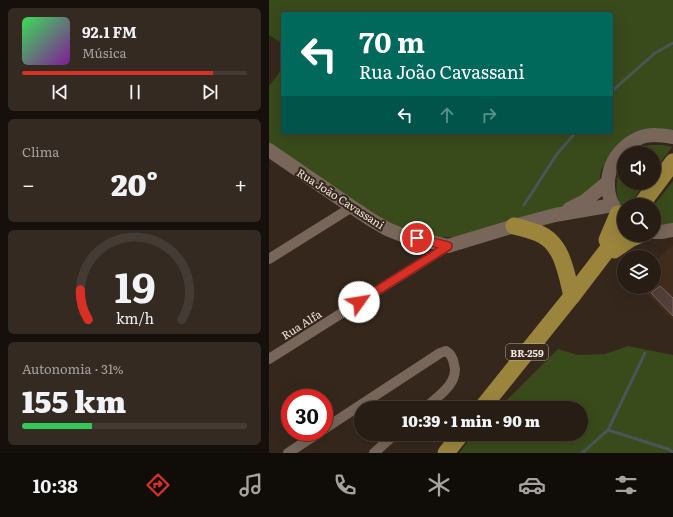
<!DOCTYPE html>
<html lang="pt">
<meta charset="utf-8">
<style>
:root{--surface:#281d15;--page:#342a22;--text:#f1f3f6;--muted:#a5a2a0;--line:#443b34;--accent:#d93025}
body{margin:0;font-family:Literata,serif;background:var(--page);color:var(--text);height:100vh;display:flex;flex-direction:column;font-size:15px;white-space:nowrap}
*{box-sizing:border-box;margin:0}
p{font-size:13px;color:var(--muted)}
.icon{flex:none;width:22px;height:22px;fill:none;stroke:currentColor;stroke-width:2;stroke-linecap:round;stroke-linejoin:round}
.map{position:relative;flex:1;overflow:hidden}
.drawer{display:flex;flex-direction:column;gap:8px;padding:8px;background:#16100c;width:269px}
.drawer>*{flex:none}
.hud{position:absolute;left:12px;top:12px;width:332px;height:122px;border-radius:4px;box-shadow:0 4px 16px #0002,0 0 0 1px var(--line);background:#00695c;color:#fff;overflow:hidden}
.controls{position:absolute;left:348px;top:146px;display:grid;gap:8px}
.controls a{display:grid;place-items:center;width:44px;height:44px;border-radius:50%;background:var(--surface);box-shadow:0 4px 16px #0002,0 0 0 1px var(--line);font-size:20px}
.speed{position:absolute;left:12px;top:389px;display:flex;gap:8px;font-size:20px;font-weight:700;text-align:center}
.speed>*{display:grid;place-content:center;width:52px;height:52px;border-radius:50%;background:var(--surface);box-shadow:0 4px 16px #0002,0 0 0 1px var(--line);line-height:1}
.speed .limit{border:6px solid #d22;background:#fff;color:#111}
.pin{position:absolute;display:grid;place-items:center;width:34px;height:34px;color:#fff;margin:-17px;border:2px solid #fff;border-radius:50%;box-shadow:0 1px 4px #0007}
.me{position:absolute;width:44px;margin:-22px;rotate:58deg;stroke-linejoin:round;filter:drop-shadow(0 0 3px #0008)}
.turn{display:flex;align-items:center;gap:14px;height:84px;padding:0 12px;font-size:18px}
.turn .icon{width:52px;height:52px;stroke-width:2.5}
.turn b{display:block;font-size:28px;line-height:34px}
.lanes{display:flex;align-items:center;height:38px;padding:0 12px;background:#0003;justify-content:center;gap:20px;direction:ltr}
.lanes .off{opacity:.35}
.big{font-size:30px;font-weight:800;line-height:1.1}
.drawer .widget{flex:1;display:flex;flex-direction:column;justify-content:center;gap:6px;min-width:0;padding:0 14px;border-radius:6px;background:var(--page)}
.drawer .dial{align-items:center;gap:0}
.dial svg{height:104px;overflow:visible;fill:none;stroke:var(--line);stroke-width:7;stroke-linecap:round;text-anchor:middle}
.dial text{fill:var(--text);stroke:none}
.song{display:flex;align-items:center;gap:12px}
.cover{width:48px;height:48px;border-radius:6px;background:linear-gradient(135deg,hsl(130 70% 55%),hsl(290 70% 35%))}
.played{height:4px;border-radius:2px;background:linear-gradient(90deg,var(--accent) 85%,var(--line) 85%)}
.keys{display:flex;justify-content:space-around;direction:ltr}
.heat{display:flex;justify-content:space-between;align-items:center;font-size:22px;direction:ltr}
.charge{height:6px;border-radius:3px;background:linear-gradient(90deg,#34c759 31%,var(--line) 0)}
.trip{position:absolute;left:85px;top:401px;width:234px;height:40px;border-radius:20px;background:var(--surface);box-shadow:0 4px 16px #0002,0 0 0 1px var(--line);font-weight:800;line-height:40px;text-align:center}
.tab-bar{display:flex;height:64px;justify-content:space-around;align-items:center;background:#100c08;color:var(--muted)}
.tab-bar .icon{width:28px;height:28px}
.tab-bar .active{color:var(--accent)}
.tab-bar b{font-size:18px;color:var(--text)}
main{display:flex;flex:1;min-height:0}
.map>svg:first-child{display:block}
.built{fill:#412d1d}
.green{fill:#394a1b}
.lines{fill:none;stroke-linecap:round;stroke-linejoin:round}
.stream{stroke:#485658;stroke-width:3}
.building{fill:#523f39;stroke:#79645e}
.minor{stroke:#776659;stroke-width:10}
.secondary{stroke:#776659;stroke-width:14}
.trunk{stroke:#9b853d;stroke-width:17}
.route-casing{stroke:#8d1f18;stroke-width:10}
.route{stroke:#d93025;stroke-width:7}
.labels{text-anchor:middle;dominant-baseline:central;stroke-width:4;stroke-linejoin:round;paint-order:stroke}
.shield{fill:#35271c;stroke:#b9aea5;stroke-width:1}
.shield-label{font-size:10px;font-weight:bold;fill:#f1e8e0}
.street-label{font-size:11px;fill:#f1e8e0;stroke:#35271c}
</style>
<main>
<section class="drawer">
<div class="widget">
<div class="song"><i class="cover"></i><div><b>92.1 FM</b><p>Música</p></div></div>
<div class="played"></div>
<div class="keys"><svg class="icon" aria-label="previous" viewBox="0 0 24 24"><path d="M18 5L8 12l10 7zM5 5v14"/></svg><svg class="icon" aria-label="pause" viewBox="0 0 24 24"><path d="M8 5v14M16 5v14"/></svg><svg class="icon" aria-label="next" viewBox="0 0 24 24"><path d="M6 5l10 7-10 7zM19 5v14"/></svg></div>
</div>
<div class="widget"><p>Clima</p>
<div class="heat"><a>−</a><b class="big">20°</b><a>+</a></div>
</div>
<div class="widget dial"><svg viewBox="0 0 100 80">
<path d="M14 69A42 42 0 1 1 86 69"/>
<path d="M14 69A42 42 0 0 1 8 46" stroke="#d93025"/>
<text x="50" y="56" font-size="32" font-weight="700">19</text>
<text x="50" y="72" font-size="11">km/h</text>
</svg></div>
<div class="widget"><p>Autonomia · 31%</p><b class="big">155 km</b><div class="charge"></div></div>
</section>
<div class="map">
<svg width="404" height="453" viewBox="0 0 404 453">
<rect width="100%" height="100%" fill="#35271c"/>
<!-- built -->
<path class="built" d="M404 245V320L371 287H385V262Z"/>
<!-- green -->
<g class="green">
<path d="M0 0H404V130L393 131 345 152 332 170 331 178 326 189 308 203 194 237H155L126 230 0 149V86L14 68V132H342V14H14V44L0 35Z"/>
<path d="M380 145H394L403 147 385 171V153H365Z"/>
<path d="M355 161V183H376L360 205H355V210C353 207 351 204 350 201 345 189 348 172 355 161Z"/>
<path d="M404 181V223L385 227V205Z"/>
<path d="M359 346 404 355V453H190L205 434H312V408H230L289 349 309 355 336 354Z"/>
</g>
<g class="lines">
<!-- stream -->
<g class="stream">
<path d="M342 92 386 53 404 43"/>
<path d="M255 205 288 154 307 132"/>
<path d="M339 430 399 449 404 452"/>
<path d="M313 453 339 430 376 353"/>
</g>
</g>
<!-- building -->
<path class="building" d="M391 286 404 298V316L382 293Z"/>
<g class="lines">
<!-- minor -->
<g class="minor">
<path d="M0 259 83 207"/>
<path d="M0 359 179 246"/>
<path d="M55 429 171 353 177 351C182 354 184 358 185 364 191 383 168 397 156 408"/>
<path d="M19 453 51 432"/>
<path d="M105 453 126 434"/>
</g>
<!-- secondary -->
<g class="secondary">
<path d="M0 150 83 207 101 219 118 229 133 235 179 246 245 226 286 215 344 205"/>
<path d="M300 209 316 201 339 182"/>
<path d="M348 212C330 187 340 152 368 139 379 133 392 135 404 137"/>
<path d="M385 232H392L404 230"/>
</g>
<!-- trunk -->
<g class="trunk">
<path d="M372 205 404 162"/>
<path d="M245 226C253 228 261 230 269 233 294 243 297 273 303 296"/>
<path d="M338 240 349 214"/>
<path d="M345 250 361 239 370 235"/>
<path d="M213 408 303 296 355 228"/>
<path d="M177 453 192 434"/>
</g>
</g>
<g class="lines">
<!-- route casing -->
<g class="route-casing">
<path id="route" d="M90 302 179 246 148 238"/>
</g>
<!-- route -->
<use href="#route" class="route"/>
</g>
<g class="labels">
<!-- shield labels -->
<rect class="shield" x="237" y="344" width="42" height="16" rx="3"/>
<g class="shield-label">
<text x="258" y="352">BR-259</text>
</g>
<!-- street labels -->
<g class="street-label">
<text transform="translate(72 198) rotate(33)">Rua João Cavassani</text>
<text transform="translate(32 324) rotate(-32)">Rua Alfa</text>
</g>
</g>
</svg>
<div class="controls">
<a><svg class="icon" aria-label="sound" viewBox="0 0 24 24"><path d="M4 9h4l5-4v14l-5-4H4zM17 9q2 3 0 6"/></svg></a>
<a><svg class="icon" aria-label="search" viewBox="0 0 24 24"><circle cx="10" cy="10" r="6"/><path d="M15 15l6 6"/></svg></a>
<a><svg class="icon" aria-label="layers" viewBox="0 0 24 24"><path d="M12 4l9 5-9 5-9-5zM3 14l9 5 9-5"/></svg></a>
</div>
<div class="speed"><div class="limit">30</div></div>
<div class="pin" style="left:148px;top:238px;background:#d93025"><svg class="icon" aria-label="arrive" viewBox="0 0 24 24"><path d="M6 21V4h12l-3 4 3 4H6"/></svg></div>
<svg class="me" style="left:90px;top:302px" viewBox="-20 -20 40 40"><circle r="19" fill="#fff"/><path d="M0-13L10 11 0 6-10 11z" fill="#d93025"/></svg>
<div class="trip">10:39 · 1 min · 90 m</div>
<div class="hud">
<div class="turn"><svg class="icon" aria-label="left" viewBox="0 0 24 24"><path d="M17 20v-9H6M10 6l-5 5 5 5"/></svg><div><b>70 m</b>Rua João Cavassani</div></div>
<div class="lanes"><svg class="icon" aria-label="left" viewBox="0 0 24 24"><path d="M17 20v-9H6M10 6l-5 5 5 5"/></svg><svg class="icon off" aria-label="ahead" viewBox="0 0 24 24"><path d="M12 20V5M6 11l6-6 6 6"/></svg><svg class="icon off" aria-label="right" viewBox="0 0 24 24"><path d="M7 20v-9h11M14 6l5 5-5 5"/></svg></div>
</div>
</div>
</main>
<nav class="tab-bar">
<b>10:38</b>
<svg class="icon active" aria-label="directions" viewBox="0 0 24 24"><path d="M12 3l9 9-9 9-9-9zM9 14v-3h6M13 9l2 2-2 2"/></svg>
<svg class="icon" aria-label="music" viewBox="0 0 24 24"><path d="M9 18V5l10-2v13"/><circle cx="6" cy="18" r="3"/><circle cx="16" cy="16" r="3"/></svg>
<svg class="icon" aria-label="phone" viewBox="0 0 24 24"><path d="M5 4h4l2 5-3 2q2 4 5 5l2-3 5 2v4C11 20 4 13 5 4z"/></svg>
<svg class="icon" aria-label="climate" viewBox="0 0 24 24"><path d="M12 3v18M4 7l16 10M4 17L20 7"/></svg>
<svg class="icon" aria-label="car" viewBox="0 0 24 24"><path d="M5 17H2v-5l4-1 3-4h7l3 4 3 1v5h-3M9 17h6M6 11h13"/><circle cx="7" cy="17" r="2"/><circle cx="17" cy="17" r="2"/></svg>
<svg class="icon" aria-label="filters" viewBox="0 0 24 24"><path d="M4 7h16M4 17h16"/><circle cx="9" cy="7" r="2"/><circle cx="15" cy="17" r="2"/></svg>
</nav>
